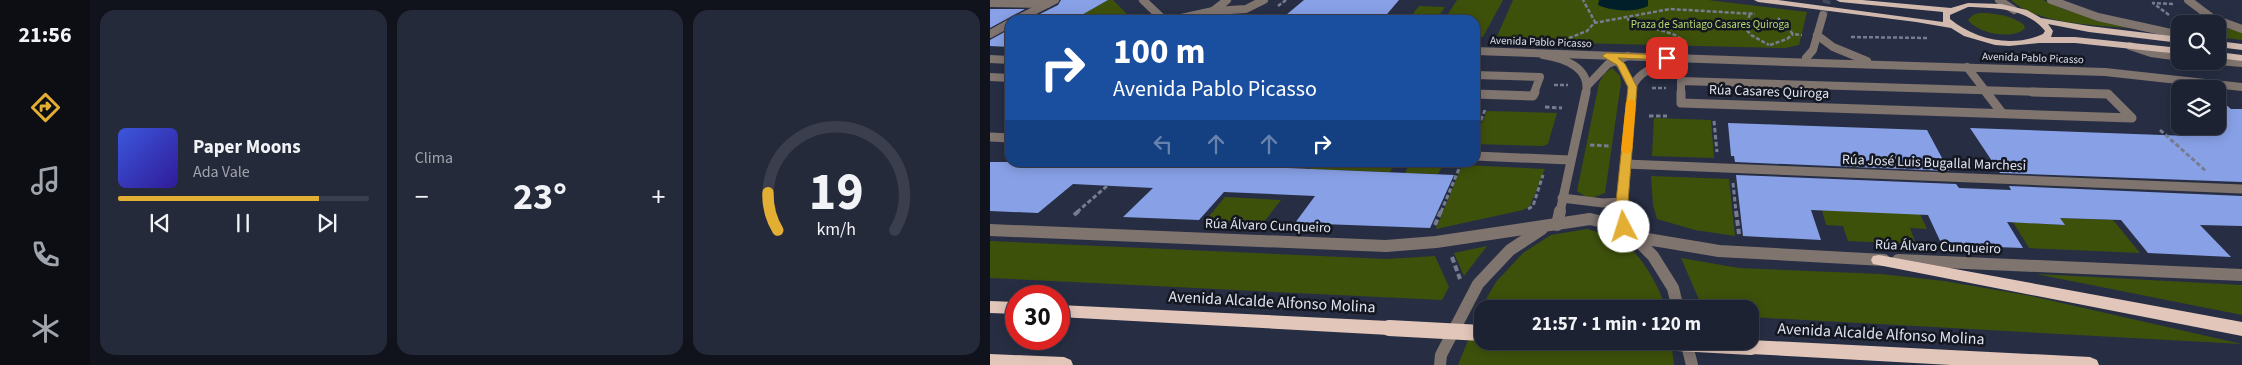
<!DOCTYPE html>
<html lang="es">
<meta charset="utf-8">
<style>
:root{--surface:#1d2232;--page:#252a3a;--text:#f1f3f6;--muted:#a0a4ac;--line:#3b3f4d;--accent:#e3ae34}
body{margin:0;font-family:"Source Sans 3",sans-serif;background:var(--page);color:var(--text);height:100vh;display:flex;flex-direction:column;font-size:19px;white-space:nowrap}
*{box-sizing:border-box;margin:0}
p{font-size:16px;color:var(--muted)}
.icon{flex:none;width:28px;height:28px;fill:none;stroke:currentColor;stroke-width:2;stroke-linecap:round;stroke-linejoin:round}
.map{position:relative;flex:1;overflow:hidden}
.sheet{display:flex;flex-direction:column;gap:10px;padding:10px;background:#10131c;width:900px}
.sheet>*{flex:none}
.top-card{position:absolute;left:15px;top:15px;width:475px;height:152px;border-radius:15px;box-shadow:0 2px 12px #0003,0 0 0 1px var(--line);background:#1a4fa0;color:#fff;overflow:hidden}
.buttons{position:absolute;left:1181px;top:15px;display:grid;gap:10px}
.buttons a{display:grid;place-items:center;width:55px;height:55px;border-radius:10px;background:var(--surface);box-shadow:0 2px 12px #0003,0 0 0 1px var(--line);font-size:25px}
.speed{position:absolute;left:15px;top:285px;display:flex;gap:10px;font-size:25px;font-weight:700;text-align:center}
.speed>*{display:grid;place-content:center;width:65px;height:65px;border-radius:50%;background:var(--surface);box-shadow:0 2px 12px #0003,0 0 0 1px var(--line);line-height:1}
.speed .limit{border:8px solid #d22;background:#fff;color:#111}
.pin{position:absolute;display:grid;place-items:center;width:42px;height:42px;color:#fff;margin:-21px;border-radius:10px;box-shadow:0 2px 8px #0006}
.me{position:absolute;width:55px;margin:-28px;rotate:355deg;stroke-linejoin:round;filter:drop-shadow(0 0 4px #0008)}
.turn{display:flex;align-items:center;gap:18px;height:105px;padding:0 25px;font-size:22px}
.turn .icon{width:65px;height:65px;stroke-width:2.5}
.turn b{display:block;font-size:35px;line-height:42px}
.lanes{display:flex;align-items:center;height:48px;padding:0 25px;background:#0003;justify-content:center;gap:25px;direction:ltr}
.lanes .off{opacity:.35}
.big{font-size:38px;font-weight:700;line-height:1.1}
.sheet .card{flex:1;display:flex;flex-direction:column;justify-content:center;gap:8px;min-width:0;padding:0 18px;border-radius:15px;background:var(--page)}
.sheet .dial{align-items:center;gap:0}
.dial svg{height:130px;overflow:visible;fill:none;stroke:var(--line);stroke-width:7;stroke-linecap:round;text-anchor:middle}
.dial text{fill:var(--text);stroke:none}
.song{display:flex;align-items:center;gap:15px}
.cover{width:60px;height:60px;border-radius:8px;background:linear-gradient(135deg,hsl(230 70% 55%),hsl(250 70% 35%))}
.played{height:5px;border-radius:2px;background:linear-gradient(90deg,var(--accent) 80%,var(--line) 80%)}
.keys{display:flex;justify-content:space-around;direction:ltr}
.heat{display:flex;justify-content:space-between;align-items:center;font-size:28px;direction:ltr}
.sheet .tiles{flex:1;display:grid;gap:10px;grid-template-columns:repeat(3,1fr)}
.trip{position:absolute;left:484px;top:300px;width:285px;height:50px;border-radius:15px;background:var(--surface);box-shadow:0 2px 12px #0003,0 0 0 1px var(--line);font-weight:700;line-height:50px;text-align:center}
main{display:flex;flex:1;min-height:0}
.dock{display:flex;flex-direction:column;width:90px;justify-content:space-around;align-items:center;background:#0c0e14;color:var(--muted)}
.dock .icon{width:35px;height:35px}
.dock .current{color:var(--accent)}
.dock b{font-size:22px;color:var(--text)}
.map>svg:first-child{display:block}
.green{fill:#3e510b}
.water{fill:#001f29}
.building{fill:#88a0e6}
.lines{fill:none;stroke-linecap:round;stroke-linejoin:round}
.minor-tunnel{stroke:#42495d;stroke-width:8;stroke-dasharray:8 4;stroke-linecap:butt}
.path-far2{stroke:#777d8f;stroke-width:2.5;stroke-dasharray:4 2;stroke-linecap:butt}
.path-far1{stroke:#777d8f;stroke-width:3;stroke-dasharray:4.5 2.5;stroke-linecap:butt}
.path{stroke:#777d8f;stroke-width:4;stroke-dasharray:6 3;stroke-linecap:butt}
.service{stroke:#80746f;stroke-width:8}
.pedestrian{stroke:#80746f;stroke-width:8}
.minor-far2{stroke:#80746f;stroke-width:8}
.minor-far1{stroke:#80746f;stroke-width:9}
.minor{stroke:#80746f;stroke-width:12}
.tertiary{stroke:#80746f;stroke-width:8}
.primary{fill:#d1b9ae;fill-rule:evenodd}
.trunk{fill:#e2c6ba;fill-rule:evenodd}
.trunk-bridge{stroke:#e2c6ba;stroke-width:16}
.route{fill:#e3ae34;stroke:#947122}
.slow{fill:#f59e0b}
.labels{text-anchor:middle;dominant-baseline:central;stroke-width:5;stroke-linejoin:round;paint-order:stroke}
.far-park-label{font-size:11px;fill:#b7da73;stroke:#141720}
.far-street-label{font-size:11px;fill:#dde2f0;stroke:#141720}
.street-label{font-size:14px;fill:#dde2f0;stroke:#141720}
.near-street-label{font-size:16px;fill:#dde2f0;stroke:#141720}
</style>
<main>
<nav class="dock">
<b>21:56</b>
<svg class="icon current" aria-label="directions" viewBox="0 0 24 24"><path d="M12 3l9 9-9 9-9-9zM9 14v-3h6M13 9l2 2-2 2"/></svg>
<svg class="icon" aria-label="music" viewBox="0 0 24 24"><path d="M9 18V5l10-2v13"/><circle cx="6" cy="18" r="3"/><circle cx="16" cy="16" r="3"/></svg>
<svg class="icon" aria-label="phone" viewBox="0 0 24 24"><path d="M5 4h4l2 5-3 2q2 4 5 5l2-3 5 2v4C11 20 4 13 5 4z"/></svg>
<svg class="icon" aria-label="climate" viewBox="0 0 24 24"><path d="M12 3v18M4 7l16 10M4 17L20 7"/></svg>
</nav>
<section class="sheet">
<div class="tiles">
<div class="card">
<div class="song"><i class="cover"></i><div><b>Paper Moons</b><p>Ada Vale</p></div></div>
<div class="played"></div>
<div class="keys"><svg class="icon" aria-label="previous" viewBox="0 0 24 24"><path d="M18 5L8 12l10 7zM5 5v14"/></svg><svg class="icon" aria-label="pause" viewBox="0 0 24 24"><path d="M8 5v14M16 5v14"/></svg><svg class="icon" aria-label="next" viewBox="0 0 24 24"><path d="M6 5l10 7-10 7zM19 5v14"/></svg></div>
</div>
<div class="card"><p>Clima</p>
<div class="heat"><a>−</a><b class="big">23°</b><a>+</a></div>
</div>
<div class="card dial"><svg viewBox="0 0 100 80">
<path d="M14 69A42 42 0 1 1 86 69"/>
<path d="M14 69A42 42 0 0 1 8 46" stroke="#e3ae34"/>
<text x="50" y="56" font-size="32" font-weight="700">19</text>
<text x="50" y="72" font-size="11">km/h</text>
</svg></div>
</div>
</section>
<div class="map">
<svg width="1252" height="365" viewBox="0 0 1252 365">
<rect width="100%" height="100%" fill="#272e43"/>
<!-- green -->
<g class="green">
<path d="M118 0H123L143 20H83Z"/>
<path d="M467 0H513L493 37H485V20H454Z"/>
<path d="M523 0H718L817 12 809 45 795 48 505 41Z"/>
<path d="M1021 0H1053L1073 9 1150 29C1113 25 1049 26 1021 0Z"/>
<path d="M429 6 455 7 446 20H418Z"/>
<path d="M989 13C1004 13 1021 15 1034 25L1035 28C1023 41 987 33 978 20L983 15Z"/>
<path d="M1228 26 1252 32V40L1228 37Z"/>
<path d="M622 68 630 76 631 83 615 193 599 199 587 191 609 83 614 74Z"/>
<path d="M497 111 567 113 558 144 553 146 485 144V138Z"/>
<path d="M664 118 721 120 724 158 662 156Z"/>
<path d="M229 162 293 163 289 168 226 166Z"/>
<path d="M325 163H405L400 172 320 169Z"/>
<path d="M420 163 453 165 448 174 415 173Z"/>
<path d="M472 165 555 169 540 206 533 210 446 229Z"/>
<path d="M661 176 739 179 745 236 705 230 667 219 663 205Z"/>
<path d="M235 197 291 200 274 222 216 220Z"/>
<path d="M832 210 930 214 937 229 920 228 926 244 858 241 853 226 836 225Z"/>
<path d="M1070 218 1123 220 1150 253 1039 248 1023 222 1074 225Z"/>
<path d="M597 229C607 232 618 234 627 239 650 250 669 286 676 309H492V341H681L684 365H468L492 306 506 282 533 253 561 235Z"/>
<path d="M0 241 396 259 445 256 459 287 452 300 0 278Z"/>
<path d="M497 246 474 276 464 253Z"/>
<path d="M691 258 749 268 891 274 954 281 1041 296 1252 344 760 317V309H713Z"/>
<path d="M1046 274 1252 285V315Z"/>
</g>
<!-- water -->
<path class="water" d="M609 0H658V6C644 13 621 11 608 5Z"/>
<!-- building -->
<g class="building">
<path d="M71 0H118L83 20H38L68 5Z"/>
<path d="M314 0H409L392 20H290Z"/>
<path d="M0 9H35L0 28Z"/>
<path d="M20 29V47L0 46V40Z"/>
<path d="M1228 98 1241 109H1252V182L1010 173 980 128 1199 136 1188 126H1228Z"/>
<path d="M738 123 937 130 959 171 745 162 744 156H741Z"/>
<path d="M0 162H151L464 175 440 228 305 223 325 196 234 192 209 220 133 217 163 188 83 184 48 213 0 211Z"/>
<path d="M746 175 966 184 969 188 1021 190 1019 186 1252 196V226L1210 225 1241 257 1158 253 1131 220 1070 218 1075 225 1017 222 1033 248 952 245 938 215 821 210 831 240 753 236Z"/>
</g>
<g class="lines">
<!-- minor-tunnel -->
<path class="minor-tunnel" d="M833 15 837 0"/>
<!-- path-far2 -->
<g class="path-far2">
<path d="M288 6 296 0"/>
<path d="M760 14 755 28 761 35 779 45"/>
<path d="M1179 15 1163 3 1183 4"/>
<path d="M788 18 803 34 812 35"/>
<path d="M637 19 685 35 696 42"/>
<path d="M604 23 680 9 765 14"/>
<path d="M861 37 938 38"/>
<path d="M579 38 597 31 605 22 593 0"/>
<path d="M780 45 797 39 803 34"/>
<path d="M564 85H578"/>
<path d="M662 88H676"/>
</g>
<!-- path-far1 -->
<g class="path-far1">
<path d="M555 107 572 108"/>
<path d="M659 116H677"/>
<path d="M724 121 727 152"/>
<path d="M1170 130 1216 171"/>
<path d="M485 133 495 110"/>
<path d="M600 145 621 146"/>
<path d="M743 183 746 212"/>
<path d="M538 209 543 206 553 175"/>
<path d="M87 212 117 186"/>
<path d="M451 212 471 164"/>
</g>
<!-- path -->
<g class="path">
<path d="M746 211 749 234"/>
<path d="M84 215 89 211"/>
<path d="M445 225 451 211"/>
<path d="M462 257 470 279"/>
</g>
<!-- service -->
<g class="service">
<path d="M1140 46 1161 53 1190 57"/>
<path d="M1228 61 1252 63"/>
</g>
<!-- pedestrian -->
<path class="pedestrian" d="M0 3 57 4"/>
<!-- minor-far2 -->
<g class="minor-far2">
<path d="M237 0 223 11 256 9 274 0"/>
<path d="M1009 0 1024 10"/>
<path d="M1061 0 1108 17 1190 35"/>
<path d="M1198 0 1222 18 1252 29"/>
<path d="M26 20 65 0"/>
<path d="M182 20 223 11"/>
<path d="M0 34 20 23"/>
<path d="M827 35 843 47 877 61"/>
<path d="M553 55C573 58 601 67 596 93"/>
<path d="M622 58 630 64 642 87"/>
<path d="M816 58 823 50 833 15"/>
<path d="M0 59 20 60"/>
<path d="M796 62 1115 72 1252 87"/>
<path d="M977 67 997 93"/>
<path d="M485 75 550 77 544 93"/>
<path d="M0 77 20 78"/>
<path d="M597 86 618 64 638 56"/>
<path d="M641 93C644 70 674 62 693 61"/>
<path d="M691 93V81L1083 93"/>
</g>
<!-- minor-far1 -->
<g class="minor-far1">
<path d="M691 92V103L1142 118 1118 94 1042 92"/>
<path d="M996 92 1012 113"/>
<path d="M485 94 543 96 545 92"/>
<path d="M0 137 20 138"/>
<path d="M485 156 580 160"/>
<path d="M635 164 1252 189"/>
<path d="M572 198 613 203 632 202"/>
<path d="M570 212 596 92"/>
<path d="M633 212 642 92"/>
</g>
<!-- minor -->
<g class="minor">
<path d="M633 211 634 227"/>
<path d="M567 225 570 211"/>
<path d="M0 230 396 246 446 242 600 219 634 227 663 256 683 288 688 309"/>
<path d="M645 237 729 251 894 260"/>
<path d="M908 260 1252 275"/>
<path d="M696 341 702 365"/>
<path d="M450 365 451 355 488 284 520 250 552 229"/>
</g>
<!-- tertiary -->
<g class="tertiary">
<path d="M153 0 174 20"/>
<path d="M485 51 796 62"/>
</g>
<!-- primary -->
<g class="primary">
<path d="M764 0H788L953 22V12L850 2 846 0H872L961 8 978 3 1011 4 1037 10 1051 18 1099 26 1190 37V43L1099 32 1058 24 1063 31 1061 37H1085L1190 48V54L1085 43H1049L1019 46 1005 45 974 36 961 28 926 22 768 2ZM978 7C1005 8 1037 8 1055 31L1053 34C1022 48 986 40 960 19V15Z"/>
<path d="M1228 41 1252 44V50L1228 47Z"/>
<path d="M1228 52 1252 55V61L1228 58Z"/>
</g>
<!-- trunk -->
<g class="trunk">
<path d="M889 255 1252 322V336L883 264 881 260 883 256Z"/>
<path d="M0 301 26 302V314L0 313Z"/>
<path d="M69 305 399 321 405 323 408 328 405 333 399 335 69 317Z"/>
<path d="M761 340 1100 357 1107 360 1109 365H961L761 354 755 352 752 347 755 342Z"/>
<path d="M0 354 74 357 81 360 83 365H0Z"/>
</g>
<!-- trunk-bridge -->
<g class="trunk-bridge">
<path d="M399 328 492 333"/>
<path d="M651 341 761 347"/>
</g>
</g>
<!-- route -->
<path class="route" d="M616 53 677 55 681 58 677 60 628 58 635 64 647 87 638 202 640 227 634 231 628 227 626 202 638 87 627 65 612 56Z"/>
<!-- slow -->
<path class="slow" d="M641 99 646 102 642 151 637 154 631 151 636 102Z"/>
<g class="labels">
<!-- far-park labels -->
<g class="far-park-label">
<text x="720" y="24">Praza de Santiago Casares Quiroga</text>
</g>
<!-- far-street labels -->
<g class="far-street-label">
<text transform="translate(551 42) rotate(2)">Avenida Pablo Picasso</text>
<text transform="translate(1043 58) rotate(2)">Avenida Pablo Picasso</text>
</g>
<!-- street labels -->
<g class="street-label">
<text transform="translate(779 92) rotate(2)">Rúa Casares Quiroga</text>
<text transform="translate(944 163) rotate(2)">Rúa José Luis Bugallal Marchesi</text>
<text transform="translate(278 226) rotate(2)">Rúa Álvaro Cunqueiro</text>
<text transform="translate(948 247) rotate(2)">Rúa Álvaro Cunqueiro</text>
</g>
<!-- near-street labels -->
<g class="near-street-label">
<text transform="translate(282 302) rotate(3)">Avenida Alcalde Alfonso Molina</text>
<text transform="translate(891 334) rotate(3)">Avenida Alcalde Alfonso Molina</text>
</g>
</g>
</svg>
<div class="buttons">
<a><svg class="icon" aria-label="search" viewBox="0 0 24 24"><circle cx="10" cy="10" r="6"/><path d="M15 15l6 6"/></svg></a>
<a><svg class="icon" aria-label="layers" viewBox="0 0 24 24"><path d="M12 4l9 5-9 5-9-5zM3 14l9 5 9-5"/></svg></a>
</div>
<div class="speed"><div class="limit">30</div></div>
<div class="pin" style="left:677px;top:58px;background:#d93025"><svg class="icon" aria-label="arrive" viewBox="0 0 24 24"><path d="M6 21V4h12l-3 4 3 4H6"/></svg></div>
<svg class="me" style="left:634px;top:227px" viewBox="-20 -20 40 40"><circle r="19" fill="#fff"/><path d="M0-13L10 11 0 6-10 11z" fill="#e3ae34"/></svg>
<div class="trip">21:57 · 1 min · 120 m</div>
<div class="top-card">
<div class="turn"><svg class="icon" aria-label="right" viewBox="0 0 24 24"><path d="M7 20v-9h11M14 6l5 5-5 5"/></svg><div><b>100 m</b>Avenida Pablo Picasso</div></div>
<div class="lanes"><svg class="icon off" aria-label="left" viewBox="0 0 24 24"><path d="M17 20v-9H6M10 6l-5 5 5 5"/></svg><svg class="icon off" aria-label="ahead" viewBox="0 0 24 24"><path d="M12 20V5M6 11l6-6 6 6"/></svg><svg class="icon off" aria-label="ahead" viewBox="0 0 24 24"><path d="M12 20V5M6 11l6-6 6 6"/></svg><svg class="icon" aria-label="right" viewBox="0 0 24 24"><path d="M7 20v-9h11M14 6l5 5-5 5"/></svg></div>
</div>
</div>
</main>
